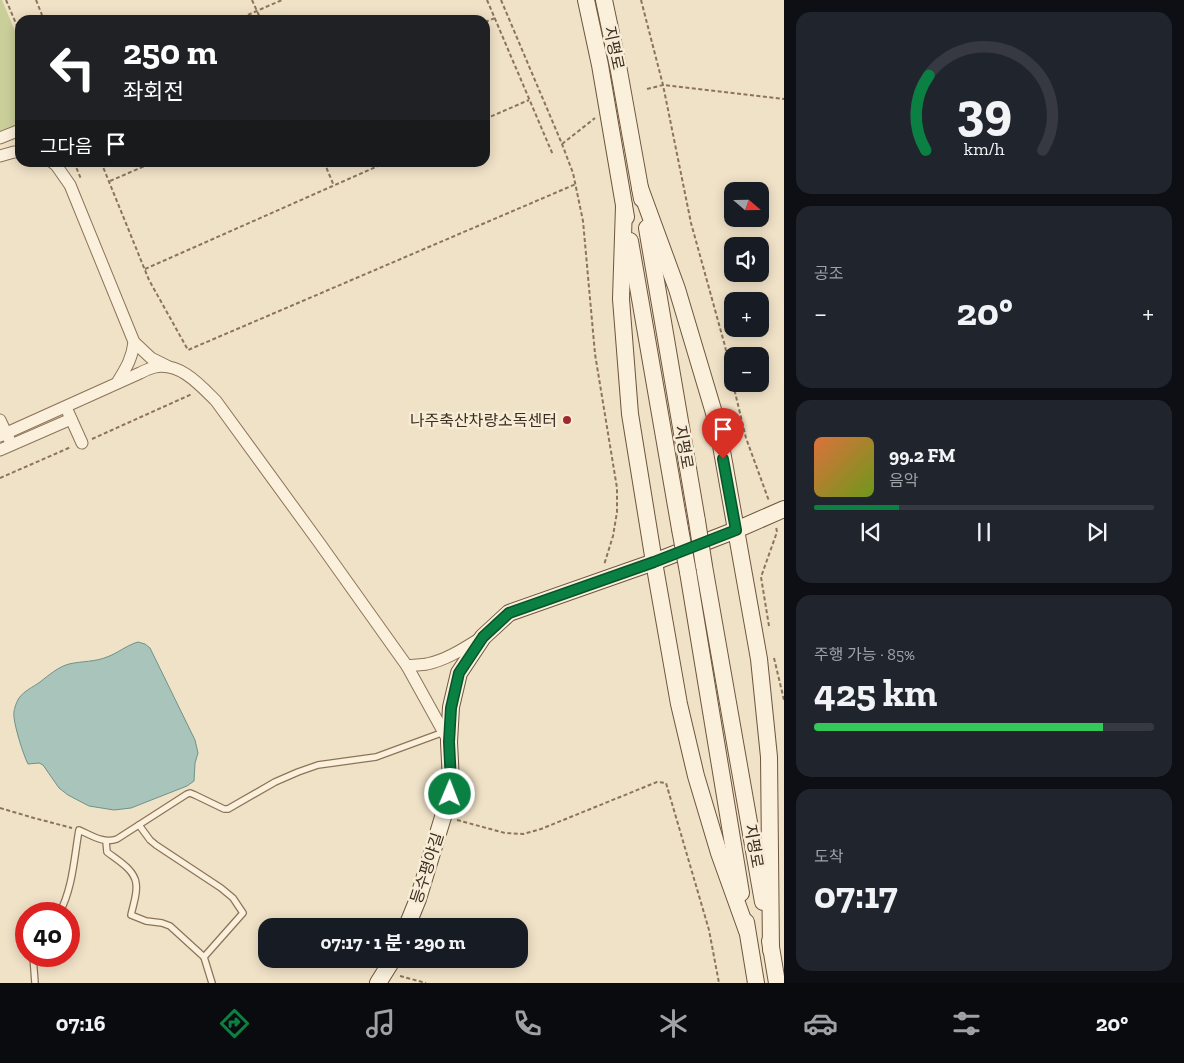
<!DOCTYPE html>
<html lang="ko">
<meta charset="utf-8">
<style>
:root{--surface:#171b24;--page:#20242c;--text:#f1f3f6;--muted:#9ea1a6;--line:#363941;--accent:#0b8043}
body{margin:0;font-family:"Zilla Slab","Noto Sans KR",serif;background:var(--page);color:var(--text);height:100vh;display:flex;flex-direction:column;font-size:19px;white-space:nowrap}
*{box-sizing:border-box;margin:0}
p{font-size:16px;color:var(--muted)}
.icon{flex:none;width:28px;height:28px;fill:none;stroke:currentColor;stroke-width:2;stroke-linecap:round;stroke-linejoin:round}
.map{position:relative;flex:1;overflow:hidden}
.panel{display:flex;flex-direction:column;gap:12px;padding:12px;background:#0d0f14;width:400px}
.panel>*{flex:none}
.banner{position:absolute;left:15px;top:15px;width:475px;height:152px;border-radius:15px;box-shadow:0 2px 12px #0003;background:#202124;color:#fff;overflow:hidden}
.needle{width:32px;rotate:110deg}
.controls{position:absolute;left:724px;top:182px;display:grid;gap:10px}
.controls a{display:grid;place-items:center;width:45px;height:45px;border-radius:10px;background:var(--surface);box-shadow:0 2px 12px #0003;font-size:25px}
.speed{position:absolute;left:15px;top:902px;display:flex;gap:10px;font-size:25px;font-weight:700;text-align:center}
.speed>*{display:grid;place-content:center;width:65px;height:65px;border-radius:50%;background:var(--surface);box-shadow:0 2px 12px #0003;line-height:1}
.speed .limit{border:8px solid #d22;background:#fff;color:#111}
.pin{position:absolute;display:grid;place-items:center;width:42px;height:42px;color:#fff;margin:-51px -21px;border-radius:50% 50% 50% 0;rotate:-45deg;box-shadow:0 0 5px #0007}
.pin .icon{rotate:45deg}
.me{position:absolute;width:55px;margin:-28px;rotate:1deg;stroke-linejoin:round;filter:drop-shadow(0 0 4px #0008)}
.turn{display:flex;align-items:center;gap:18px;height:105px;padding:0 25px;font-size:22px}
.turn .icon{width:65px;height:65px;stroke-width:2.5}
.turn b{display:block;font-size:35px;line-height:42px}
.then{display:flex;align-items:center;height:48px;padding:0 25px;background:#0003;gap:10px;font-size:19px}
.big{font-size:38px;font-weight:700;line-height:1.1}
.panel .card{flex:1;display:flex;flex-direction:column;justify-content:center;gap:8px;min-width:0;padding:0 18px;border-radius:15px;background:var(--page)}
.panel .dial{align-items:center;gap:0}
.dial svg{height:130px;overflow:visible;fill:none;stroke:var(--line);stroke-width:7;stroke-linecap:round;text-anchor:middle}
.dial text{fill:var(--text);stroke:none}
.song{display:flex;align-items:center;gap:15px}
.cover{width:60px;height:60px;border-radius:8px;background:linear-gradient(135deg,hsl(20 70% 55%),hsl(80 70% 35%))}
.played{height:5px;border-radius:2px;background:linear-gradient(90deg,var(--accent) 25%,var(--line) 25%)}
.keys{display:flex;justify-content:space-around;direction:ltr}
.heat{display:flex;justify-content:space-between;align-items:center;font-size:28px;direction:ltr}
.charge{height:8px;border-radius:4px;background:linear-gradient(90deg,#34c759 85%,var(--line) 0)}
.trip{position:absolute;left:258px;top:918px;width:270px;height:50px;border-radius:15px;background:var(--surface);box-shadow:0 2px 12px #0003;font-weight:700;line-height:50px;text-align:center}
.menu{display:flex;height:80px;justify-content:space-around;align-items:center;background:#090b0e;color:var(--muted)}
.menu .icon{width:35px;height:35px}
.menu .selected{color:var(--accent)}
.menu b{font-size:22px;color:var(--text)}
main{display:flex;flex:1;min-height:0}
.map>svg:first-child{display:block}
.green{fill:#cacf9a}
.water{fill:#a8c4bb;stroke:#6e9388}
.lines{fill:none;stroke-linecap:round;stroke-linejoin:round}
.lane-casing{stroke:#8c745b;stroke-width:8}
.street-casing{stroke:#8c745b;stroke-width:13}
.secondary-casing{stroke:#6e553e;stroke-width:18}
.path{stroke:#8c745b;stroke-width:2;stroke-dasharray:4 2.5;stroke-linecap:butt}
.lane{stroke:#faf0db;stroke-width:5.5}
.street{stroke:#faf0db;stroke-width:11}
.secondary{stroke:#faf0db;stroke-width:16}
.secondary-bridge-casing{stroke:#6e553e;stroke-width:18;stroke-linecap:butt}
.secondary-bridge{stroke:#faf0db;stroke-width:16}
.route-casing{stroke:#07532c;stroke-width:12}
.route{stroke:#0b8043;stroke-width:9}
.poi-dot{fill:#9d2a2e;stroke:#f7edd7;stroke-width:2}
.labels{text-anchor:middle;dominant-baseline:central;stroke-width:5;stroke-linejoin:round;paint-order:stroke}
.street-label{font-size:16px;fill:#3c2d20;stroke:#f7edd7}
.poi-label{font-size:16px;fill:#3c2d20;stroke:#f7edd7;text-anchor:end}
</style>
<main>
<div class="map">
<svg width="784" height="983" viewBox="0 0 784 983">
<rect width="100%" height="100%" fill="#f0e2c7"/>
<!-- green -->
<path class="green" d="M0 0H2L20 43V124L0 132Z"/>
<!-- water -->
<path class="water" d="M138 642 145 644 150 648 195 740 198 753 195 763 194 781 187 786 131 808 114 810 89 806 68 795 59 788 43 765 39 763 28 764C23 754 15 728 14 717 13 711 16 703 19 698 24 691 33 687 40 682 49 675 58 667 69 664 82 661 95 662 107 657 118 653 127 645 138 642Z"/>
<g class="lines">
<!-- lane casing -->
<g class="lane-casing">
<g id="lane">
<path d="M139 825 150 840 156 845 221 888 233 898 243 913 204 957 212 983"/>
<path d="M106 841 107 852C117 860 134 869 136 883 138 893 133 905 131 915L146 921 162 923 170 926 204 957"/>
<path d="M59 914C73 888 74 858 79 830 91 835 103 844 117 839L187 794 190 793 195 795 224 809H228L275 782 298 772 318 765 376 757 444 732"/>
<path d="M33 956 35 983"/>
</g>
</g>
<!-- street casing -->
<g class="street-casing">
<g id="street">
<path d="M0 138 20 130"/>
<path d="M0 156 14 152H20"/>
<path d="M52 162 56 165 70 185 134 342C132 359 126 368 117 383"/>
<path d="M134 342 151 358 167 366"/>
<path d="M68 412 82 443"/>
<path d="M0 420 9 439"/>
<path d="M0 436 140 373C144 371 150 368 155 367 180 362 200 385 216 401L318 541 407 666 448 740"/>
<path d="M0 450 71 419"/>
<path d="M407 666C414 665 421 665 427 664 446 660 463 649 479 639"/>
</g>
</g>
<!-- secondary casing -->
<g class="secondary-casing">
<g id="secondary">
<path d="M586 0 600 65 626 217"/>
<path d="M604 0 619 71 642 199"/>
<path d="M640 188 677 289 717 423 759 659 769 757 771 950"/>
<path d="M624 206 621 299 630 414 654 562 679 704 696 776 719 853 747 931"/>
<path d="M647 228 697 521"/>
<path d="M630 241 680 529"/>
<path d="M704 566 763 902"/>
<path d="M688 572 741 893"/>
<path d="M746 922 756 983"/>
<path d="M407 926 418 899 450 794 451 782 449 742 451 707 459 673 483 637 509 613 654 562 736 530 784 509"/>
<path d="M770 941 777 983"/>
<path d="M378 983 393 959"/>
</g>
</g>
<!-- path -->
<g class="path">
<path d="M6 0 20 33"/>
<path d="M36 0 44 20"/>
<path d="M252 0 261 20"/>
<path d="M487 0 553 155"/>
<path d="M501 0 562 144 573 173 583 221 595 354 617 488V512L613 536 604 565"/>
<path d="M641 0 663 85 691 223 725 346 732 380"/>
<path d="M236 20 282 0"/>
<path d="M485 22 495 18"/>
<path d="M647 89 663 85 784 99"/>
<path d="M485 119 529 100"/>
<path d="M562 144 595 118"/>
<path d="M74 162 81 179"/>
<path d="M101 162 149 280 188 350 576 184"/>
<path d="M324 162 334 186"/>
<path d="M110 181 154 162"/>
<path d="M145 269 387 162"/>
<path d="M733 384 746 438 769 501"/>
<path d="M92 439 192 394"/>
<path d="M0 478 71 447"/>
<path d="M769 626 761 577 777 532 776 527"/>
<path d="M774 658 784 700"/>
<path d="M0 808 34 818 72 828"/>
<path d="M457 820 505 833 523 834 541 829 657 782 666 783 709 930 719 983"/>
<path d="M400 976 426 983"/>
</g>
<!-- lane -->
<use href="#lane" class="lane"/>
<!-- street -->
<use href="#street" class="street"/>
<!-- secondary -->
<use href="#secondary" class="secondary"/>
<!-- secondary-bridge casing -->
<g class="secondary-bridge-casing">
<g id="secondary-bridge">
<path d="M697 521 704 566"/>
<path d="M680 529 688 572"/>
</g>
</g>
<!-- secondary-bridge -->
<use href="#secondary-bridge" class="secondary-bridge"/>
</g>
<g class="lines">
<!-- route casing -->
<g class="route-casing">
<path id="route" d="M450 794 451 782 449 742 451 708 459 673 483 637 509 613 654 562 736 530 723 459"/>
</g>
<!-- route -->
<use href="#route" class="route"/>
</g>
<!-- markers -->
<circle class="poi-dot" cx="567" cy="420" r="5"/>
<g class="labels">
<!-- street labels -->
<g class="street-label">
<text transform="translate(614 48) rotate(78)">지평로</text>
<text transform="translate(684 447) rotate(80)">지평로</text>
<text transform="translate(754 846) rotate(80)">지평로</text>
<text transform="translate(427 868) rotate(-72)">등수평야길</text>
</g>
<!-- poi labels -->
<g class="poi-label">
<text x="557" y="420">나주축산차량소독센터</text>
</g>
</g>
</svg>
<div class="controls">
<a><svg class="needle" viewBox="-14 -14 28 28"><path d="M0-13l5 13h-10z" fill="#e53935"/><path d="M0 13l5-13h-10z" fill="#9ea1a6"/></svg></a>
<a><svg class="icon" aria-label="sound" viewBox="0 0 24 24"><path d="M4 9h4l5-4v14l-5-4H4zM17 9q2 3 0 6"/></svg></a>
<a>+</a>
<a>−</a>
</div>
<div class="speed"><div class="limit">40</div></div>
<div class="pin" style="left:723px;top:459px;background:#d93025"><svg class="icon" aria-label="arrive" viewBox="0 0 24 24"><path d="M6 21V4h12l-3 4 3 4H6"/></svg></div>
<svg class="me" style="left:450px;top:794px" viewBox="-20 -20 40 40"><circle r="17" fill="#0b8043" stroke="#fff" stroke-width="3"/><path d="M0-11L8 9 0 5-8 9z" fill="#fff"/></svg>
<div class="trip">07:17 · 1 분 · 290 m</div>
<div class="banner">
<div class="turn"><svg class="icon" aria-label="left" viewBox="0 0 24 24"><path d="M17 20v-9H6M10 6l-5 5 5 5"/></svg><div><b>250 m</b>좌회전</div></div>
<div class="then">그다음<svg class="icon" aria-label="arrive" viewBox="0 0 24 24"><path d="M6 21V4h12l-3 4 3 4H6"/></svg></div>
</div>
</div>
<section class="panel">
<div class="card dial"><svg viewBox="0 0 100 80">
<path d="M14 69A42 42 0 1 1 86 69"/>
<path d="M14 69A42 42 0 0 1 16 23" stroke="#0b8043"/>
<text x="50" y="56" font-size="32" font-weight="700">39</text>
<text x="50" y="72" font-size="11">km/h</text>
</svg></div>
<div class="card"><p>공조</p>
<div class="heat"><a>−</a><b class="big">20°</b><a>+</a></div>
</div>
<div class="card">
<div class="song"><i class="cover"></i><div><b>99.2 FM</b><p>음악</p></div></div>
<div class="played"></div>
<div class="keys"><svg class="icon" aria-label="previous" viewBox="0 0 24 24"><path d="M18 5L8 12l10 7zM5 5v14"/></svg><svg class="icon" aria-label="pause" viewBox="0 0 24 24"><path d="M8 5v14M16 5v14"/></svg><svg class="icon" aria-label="next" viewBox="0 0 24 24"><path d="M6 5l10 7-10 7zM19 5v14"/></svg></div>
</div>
<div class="card"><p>주행 가능 · 85%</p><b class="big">425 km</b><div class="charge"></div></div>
<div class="card"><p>도착</p><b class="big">07:17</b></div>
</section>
</main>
<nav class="menu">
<b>07:16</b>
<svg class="icon selected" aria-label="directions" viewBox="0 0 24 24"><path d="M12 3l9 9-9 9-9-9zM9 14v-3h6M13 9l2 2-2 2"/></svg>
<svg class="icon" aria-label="music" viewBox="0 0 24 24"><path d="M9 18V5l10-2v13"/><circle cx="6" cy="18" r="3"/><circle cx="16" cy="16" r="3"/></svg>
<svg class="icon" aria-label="phone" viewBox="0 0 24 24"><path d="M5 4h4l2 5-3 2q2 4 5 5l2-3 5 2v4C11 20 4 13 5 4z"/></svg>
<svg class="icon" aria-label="climate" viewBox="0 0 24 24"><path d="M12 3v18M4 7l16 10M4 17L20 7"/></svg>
<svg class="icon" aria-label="car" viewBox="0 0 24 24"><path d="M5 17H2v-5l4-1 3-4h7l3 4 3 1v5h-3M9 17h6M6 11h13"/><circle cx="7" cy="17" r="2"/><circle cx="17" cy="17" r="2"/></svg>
<svg class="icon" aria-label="filters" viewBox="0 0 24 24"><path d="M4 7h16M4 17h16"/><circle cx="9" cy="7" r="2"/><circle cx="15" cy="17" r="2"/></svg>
<b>20°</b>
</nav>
